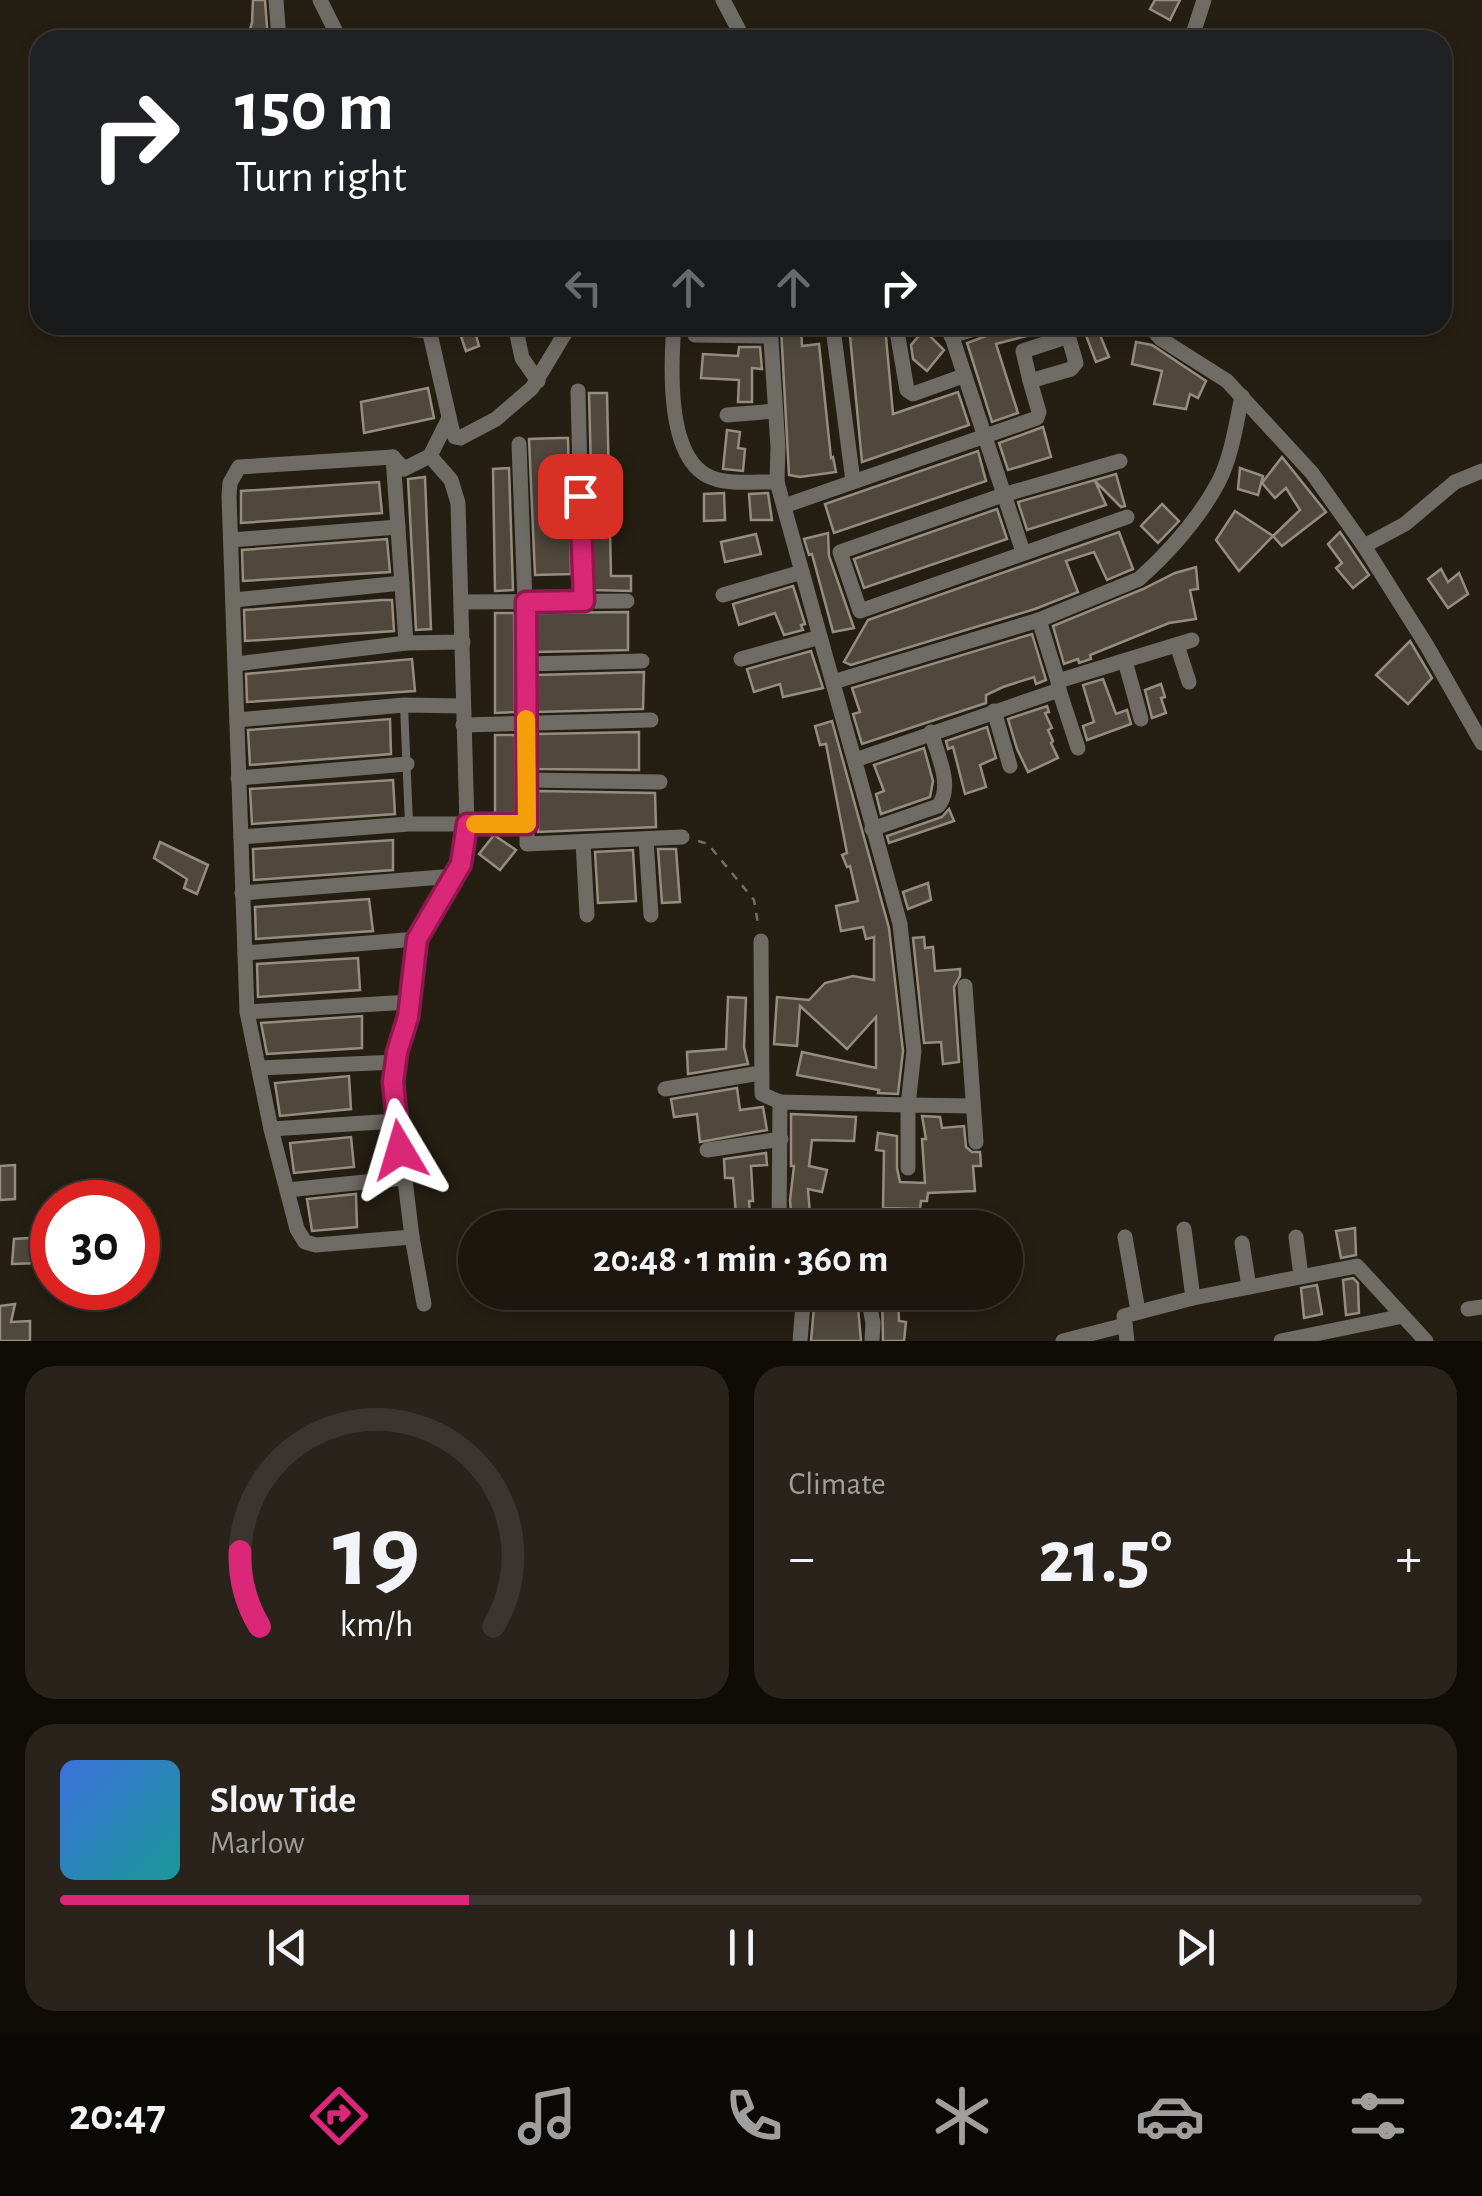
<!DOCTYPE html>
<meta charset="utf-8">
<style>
:root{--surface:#1c160e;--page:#29231c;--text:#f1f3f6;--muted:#a09f9e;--line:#3a352e;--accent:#db2777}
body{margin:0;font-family:"Alegreya Sans",sans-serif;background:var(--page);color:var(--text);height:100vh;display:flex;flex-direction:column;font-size:38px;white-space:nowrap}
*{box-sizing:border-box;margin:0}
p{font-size:32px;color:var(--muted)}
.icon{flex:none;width:55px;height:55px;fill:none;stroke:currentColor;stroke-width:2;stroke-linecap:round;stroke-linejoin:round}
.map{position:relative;height:1341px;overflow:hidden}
.details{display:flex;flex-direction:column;gap:25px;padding:25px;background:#0f0c08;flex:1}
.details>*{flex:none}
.top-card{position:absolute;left:30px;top:30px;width:1422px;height:305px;border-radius:30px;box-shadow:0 5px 15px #0003,0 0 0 2px var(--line);background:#202124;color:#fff;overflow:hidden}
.speed{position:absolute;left:30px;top:1180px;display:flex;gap:20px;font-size:50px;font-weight:700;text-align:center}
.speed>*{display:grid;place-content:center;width:130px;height:130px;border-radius:50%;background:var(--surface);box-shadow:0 5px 15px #0003,0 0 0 2px var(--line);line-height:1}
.speed .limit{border:15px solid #d22;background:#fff;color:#111}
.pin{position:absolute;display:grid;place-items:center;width:85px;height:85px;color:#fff;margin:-42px;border-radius:20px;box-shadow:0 5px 15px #0006}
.me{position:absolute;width:110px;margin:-55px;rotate:353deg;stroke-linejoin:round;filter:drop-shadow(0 0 8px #0008)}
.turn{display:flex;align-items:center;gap:35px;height:210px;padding:0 40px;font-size:45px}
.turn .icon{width:130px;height:130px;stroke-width:2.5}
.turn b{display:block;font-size:70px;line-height:85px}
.lanes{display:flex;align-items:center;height:95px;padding:0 40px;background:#0003;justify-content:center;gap:50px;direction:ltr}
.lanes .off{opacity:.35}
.big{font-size:75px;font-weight:700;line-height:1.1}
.details .widget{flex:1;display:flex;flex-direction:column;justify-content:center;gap:15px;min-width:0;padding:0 35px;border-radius:30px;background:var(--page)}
.details .dial{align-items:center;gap:0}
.dial svg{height:260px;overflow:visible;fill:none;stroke:var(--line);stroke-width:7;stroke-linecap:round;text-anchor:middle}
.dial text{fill:var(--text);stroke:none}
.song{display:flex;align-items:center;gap:30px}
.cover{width:120px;height:120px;border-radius:15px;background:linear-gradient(135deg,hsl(220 70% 55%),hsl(180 70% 35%))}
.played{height:10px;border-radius:5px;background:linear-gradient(90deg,var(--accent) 30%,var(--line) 30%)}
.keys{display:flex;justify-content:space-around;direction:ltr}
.heat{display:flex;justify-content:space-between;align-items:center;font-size:55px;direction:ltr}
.details .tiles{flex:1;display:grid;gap:25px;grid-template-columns:1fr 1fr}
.widget:last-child{grid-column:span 2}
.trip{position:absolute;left:458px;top:1210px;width:565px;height:100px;border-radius:50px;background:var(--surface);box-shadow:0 5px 15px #0003,0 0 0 2px var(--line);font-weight:700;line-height:100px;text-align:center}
.menu{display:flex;height:160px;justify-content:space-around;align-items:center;background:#0b0906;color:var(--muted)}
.menu .icon{width:70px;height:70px}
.menu .selected{color:var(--accent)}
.menu b{font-size:45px;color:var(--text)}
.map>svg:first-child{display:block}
.building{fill:#50483c;stroke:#958d7f;stroke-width:2.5}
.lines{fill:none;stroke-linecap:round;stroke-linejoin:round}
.path{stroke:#736d63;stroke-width:2.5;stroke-dasharray:8 8;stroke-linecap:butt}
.lane{stroke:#6f6c66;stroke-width:8}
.street{stroke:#6f6c66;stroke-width:15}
.route-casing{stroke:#8e194d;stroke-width:25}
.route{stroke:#db2777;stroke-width:18}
.slow{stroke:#f59e0b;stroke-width:18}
</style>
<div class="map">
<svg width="1482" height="1341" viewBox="0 0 1482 1341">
<rect width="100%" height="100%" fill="#251e13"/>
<!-- building -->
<g class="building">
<path d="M253 0H265L268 40H251L248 35 252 23Z"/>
<path d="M1155 0H1180L1170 20 1150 9Z"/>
<path d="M457 325H473L479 346 466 351Z"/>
<path d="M1016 325H1053L1054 329 996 344 1018 413 992 422 967 343Z"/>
<path d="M1082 325H1096L1109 357 1096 362Z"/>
<path d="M885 326 893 414 958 392 969 425 862 462 850 336 872 332 871 327Z"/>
<path d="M801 327 802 346 819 344 831 458 833 457 836 472 800 477 789 475 781 328Z"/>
<path d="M924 330 944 350 927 371 913 359 911 345Z"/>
<path d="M1136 342 1152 345 1206 381 1198 398 1190 394 1186 409 1154 404 1162 371 1132 364Z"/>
<path d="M739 347H760L762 369 752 368V402H738L739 380 701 378 703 354 738 356Z"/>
<path d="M428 388 434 418 364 433 361 402Z"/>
<path d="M589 393H607L611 576H631V591L594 590Z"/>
<path d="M1043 427 1051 457 1008 470 999 443Z"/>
<path d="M727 430 740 432 738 448 745 449 743 471 723 469Z"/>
<path d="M559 438H568L571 574 535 575 529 439Z"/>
<path d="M978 451 986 481 834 533 825 504Z"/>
<path d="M1282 457 1326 512 1282 546 1273 536 1300 510 1286 488 1275 498 1262 483Z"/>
<path d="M509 468 513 590 495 591 493 469Z"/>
<path d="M1240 468 1263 476 1258 495 1238 489Z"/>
<path d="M1116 474 1125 506 1121 507 1095 481 1106 505 1027 530 1018 502Z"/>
<path d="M425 477 431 629 416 630 408 479Z"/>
<path d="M379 482 382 513 241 523V491Z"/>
<path d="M724 493 725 520 704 521V494Z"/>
<path d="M768 493 772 520H751L749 494Z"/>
<path d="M1162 504 1179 521 1158 543 1141 526Z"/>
<path d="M997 509 1007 539 864 588 854 559Z"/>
<path d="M1235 511 1273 536 1239 571 1216 540Z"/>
<path d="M1119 532 1133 569 1107 580 1094 552 1066 561 1078 592 1035 609 851 665 844 662 868 620Z"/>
<path d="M1340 532 1369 575 1353 588 1336 568 1342 563 1328 544Z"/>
<path d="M828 533 829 556 854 628 833 632 812 554 809 555 804 539Z"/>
<path d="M756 534 761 554 725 562 721 542Z"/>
<path d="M387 539 390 572 243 581 242 550Z"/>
<path d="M1196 567 1198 589 1190 590 1196 619 1169 623 1090 655 1091 659 1079 663 1078 659 1064 664 1053 626 1143 589 1175 573Z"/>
<path d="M1441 569 1448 582 1459 573 1468 594 1448 608 1428 579Z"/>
<path d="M793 586 805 624 801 625 803 630 784 635 775 613 739 625 733 604Z"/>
<path d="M382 600H392L394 631 245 641 244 610Z"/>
<path d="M628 612V650L537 652 536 613Z"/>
<path d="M495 613H514L515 712 495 713Z"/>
<path d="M1032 634 1046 680 1036 684 1034 677 1003 687 986 695V703L862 744 853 714 860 712 852 688Z"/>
<path d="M1410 641 1432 678 1408 704 1376 675Z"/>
<path d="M811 651 823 688 783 697 780 684 754 692 747 669Z"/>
<path d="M412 659 415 691 247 702 246 674Z"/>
<path d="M644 672 643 709 537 712V675Z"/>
<path d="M1103 679 1116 714 1127 710 1131 724 1087 740 1083 726 1094 722 1083 685Z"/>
<path d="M1161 684 1165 697 1161 698 1166 713 1152 718 1145 690Z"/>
<path d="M1047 706 1049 712 1045 713 1052 728 1048 730 1053 741 1051 743 1058 758 1028 772 1017 749 1008 719Z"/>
<path d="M390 719 391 754 250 765 248 730Z"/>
<path d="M832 721 889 928 903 1051 898 1094 878 1093 879 1090 797 1075 802 1052 876 1068V1017L847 1049 800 1006 797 1046 774 1044 777 997 809 1000 825 983 853 976 874 980V937L866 939 863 927 841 931 836 906 858 901 850 866 847 867 842 855 847 853 826 744 820 745 815 726Z"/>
<path d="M987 727 996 758 980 765 986 787 965 794 953 747 948 749 946 741Z"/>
<path d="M639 732V770L538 769 537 734Z"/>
<path d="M495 735H515L516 813H495Z"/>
<path d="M924 748 933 781 930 797 881 814 876 794 884 791 874 765Z"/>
<path d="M393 780 395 814 252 824 250 789Z"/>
<path d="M538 791 655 793 656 827 538 832Z"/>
<path d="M949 809 954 821 889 843 887 836 942 817Z"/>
<path d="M494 835 516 850 500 870 479 854Z"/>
<path d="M393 840V870L254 880 253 849Z"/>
<path d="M160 842 208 865 197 894 184 888 187 879 154 858Z"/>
<path d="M658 849H676L680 902 662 903Z"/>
<path d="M633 850 636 901 598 903 595 852Z"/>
<path d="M928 883 931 900 908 909 903 892Z"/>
<path d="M369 899 373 931 256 939 255 907Z"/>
<path d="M924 937 925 948 933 947 935 971 960 969V976L954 987 959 1062 943 1064 941 1042 924 1043 913 938Z"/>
<path d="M358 958 360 990 258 997 257 964Z"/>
<path d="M728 997 746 998 744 1047 748 1064 688 1074 687 1052 726 1049Z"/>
<path d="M362 1016V1048L267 1054 261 1023Z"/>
<path d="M349 1076 351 1109 280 1116 275 1083Z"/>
<path d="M737 1088 740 1110 763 1107 767 1130 700 1142 697 1114 674 1117 671 1099Z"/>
<path d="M791 1114 856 1117 854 1141 812 1140 809 1166 827 1170 822 1192 808 1189 810 1215 842 1223V1228H796L800 1212H791L790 1200 794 1166H791Z"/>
<path d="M922 1116 940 1117 942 1128 964 1126 966 1147 972 1152H980L981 1166H973L975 1191 928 1193 927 1201H921L920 1209 883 1208 884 1151 876 1150 878 1133 897 1136V1168L900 1182 925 1183 922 1139H926Z"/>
<path d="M351 1137 354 1167 294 1173 290 1143Z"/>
<path d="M766 1153 767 1165 751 1166 753 1201H749L750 1213 736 1214 733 1178H725L724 1159Z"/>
<path d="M15 1165V1199L0 1200V1166Z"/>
<path d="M356 1194 357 1227 312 1231 307 1199Z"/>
<path d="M1355 1228 1356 1255 1341 1258 1336 1231Z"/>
<path d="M43 1237 41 1263 12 1264 14 1239Z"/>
<path d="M1353 1278 1358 1283 1359 1313 1346 1315 1343 1280Z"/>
<path d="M1317 1285 1322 1314 1304 1318 1301 1288Z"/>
<path d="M882 1292H898L899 1321 906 1322 904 1341H883Z"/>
<path d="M815 1295H822L830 1303 858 1307 861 1341H811Z"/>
<path d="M15 1304 11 1322 30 1321V1341H0V1306Z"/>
</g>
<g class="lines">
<!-- path -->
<path class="path" d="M698 841 708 844 754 900 758 924"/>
<!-- lane -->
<path class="lane" d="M404 705 409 824"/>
<!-- street -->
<g class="street">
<path d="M276 0 279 40"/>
<path d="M320 0 340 40"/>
<path d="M723 0 744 40"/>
<path d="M1191 40 1204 0"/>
<path d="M354 325 429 331"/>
<path d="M428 325 452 430 455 437 460 438 496 419 532 388 570 325"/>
<path d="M515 325 522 358 538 381"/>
<path d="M674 325C671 363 666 452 706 475 725 486 756 481 777 482"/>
<path d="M770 325 778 447 777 482 900 924 914 1051 908 1105 780 1102 779 1228"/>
<path d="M847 325 833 328 853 481"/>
<path d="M896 325 907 390 913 394 963 376"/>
<path d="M948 325 1023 552"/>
<path d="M1149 325 1161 339 1227 381 1312 473 1364 546 1427 646 1482 743"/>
<path d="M695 335 771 336"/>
<path d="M951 336 987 325"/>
<path d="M1030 381 1023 351 1069 336"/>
<path d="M578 391 583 601"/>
<path d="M727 415 775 411"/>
<path d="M519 444 525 602 527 824"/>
<path d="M393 457 406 643"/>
<path d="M1120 461 1003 495 840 552 860 611 1127 517"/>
<path d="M784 506 1037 418 1039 412 1030 381 1071 369 1076 363 1065 325"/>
<path d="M231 540 398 527"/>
<path d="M1364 546 1405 524 1455 482 1482 471"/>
<path d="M723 595 802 572"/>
<path d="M234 600 402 583"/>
<path d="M462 602 627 601"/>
<path d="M1039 620 1139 579C1169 552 1200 517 1219 481 1232 455 1236 424 1242 396"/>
<path d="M1177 645 1189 682"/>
<path d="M741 659 820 637"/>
<path d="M1125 661 1141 719"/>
<path d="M236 664 406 643 463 642"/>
<path d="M526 664 642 661"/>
<path d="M1058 681 1192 640"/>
<path d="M833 682 1039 620 1058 681 1059 690 855 760"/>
<path d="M1059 690 1078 748"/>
<path d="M994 711 1010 766"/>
<path d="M237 720 404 705 463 706"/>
<path d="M463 725 651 720"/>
<path d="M238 778 407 764"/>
<path d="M527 780 660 782"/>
<path d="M872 829 938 806C954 787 937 754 931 732"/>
<path d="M241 837 409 824H527V844L682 837"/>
<path d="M646 839 651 915"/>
<path d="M583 842 587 915"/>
<path d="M242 893 455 876"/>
<path d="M761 941 762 1094 780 1102"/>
<path d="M245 953 417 939"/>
<path d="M965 986 976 1142"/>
<path d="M247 1012 409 1002"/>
<path d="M259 1068 396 1062"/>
<path d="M665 1089 760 1073"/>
<path d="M271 1129 396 1121"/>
<path d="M707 1150 781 1139"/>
<path d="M908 1168V1105L973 1106"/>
<path d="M287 1190 404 1178"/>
<path d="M412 1237 316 1245 305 1242 297 1229 271 1129 247 1012 229 496 230 483 239 467 393 457 404 469 430 456 449 418"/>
<path d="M1125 1237 1138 1311"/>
<path d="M1296 1237 1301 1276"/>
<path d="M1242 1243 1249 1287"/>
<path d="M833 1292 868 1297 873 1323 872 1341"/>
<path d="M1193 1298 1357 1266 1426 1341"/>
<path d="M424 1304 412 1237 393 1082 397 1052 408 1017 417 939 461 864 467 824 458 503 451 480 430 456"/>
<path d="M1468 1309 1482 1307"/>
<path d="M800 1341 804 1292"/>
<path d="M1063 1341 1125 1325"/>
<path d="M1127 1341 1124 1316 1193 1298 1184 1229"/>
<path d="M1281 1341 1403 1316"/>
</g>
</g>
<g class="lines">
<!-- route casing -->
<g class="route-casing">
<path id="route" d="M400 1150 393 1082 397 1052 408 1017 417 939 461 864 467 824H527L526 602 584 601 580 496"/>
</g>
<!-- route -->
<use href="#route" class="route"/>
<!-- slow -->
<path class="slow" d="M475 824H527L526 719"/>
</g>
</svg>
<div class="speed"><div class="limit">30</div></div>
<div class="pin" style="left:580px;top:496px;background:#d93025"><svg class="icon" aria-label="arrive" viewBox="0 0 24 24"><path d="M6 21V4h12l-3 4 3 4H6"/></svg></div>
<svg class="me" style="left:400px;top:1150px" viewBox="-20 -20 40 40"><path d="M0-17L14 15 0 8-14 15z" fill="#db2777" stroke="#fff" stroke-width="4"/></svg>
<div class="trip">20:48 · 1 min · 360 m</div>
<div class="top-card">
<div class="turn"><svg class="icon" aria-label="right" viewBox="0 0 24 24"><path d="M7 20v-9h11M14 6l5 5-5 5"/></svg><div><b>150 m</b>Turn right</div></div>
<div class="lanes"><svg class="icon off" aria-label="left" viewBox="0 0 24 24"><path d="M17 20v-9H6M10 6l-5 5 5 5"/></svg><svg class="icon off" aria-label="ahead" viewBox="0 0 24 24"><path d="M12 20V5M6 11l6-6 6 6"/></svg><svg class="icon off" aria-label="ahead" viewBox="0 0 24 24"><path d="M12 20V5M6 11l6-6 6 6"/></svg><svg class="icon" aria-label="right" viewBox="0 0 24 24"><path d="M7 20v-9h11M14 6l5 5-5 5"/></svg></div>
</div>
</div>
<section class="details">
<div class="tiles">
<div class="widget dial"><svg viewBox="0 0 100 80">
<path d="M14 69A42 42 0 1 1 86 69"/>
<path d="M14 69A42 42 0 0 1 8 46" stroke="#db2777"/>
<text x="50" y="56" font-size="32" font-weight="700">19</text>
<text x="50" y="72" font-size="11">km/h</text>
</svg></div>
<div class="widget"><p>Climate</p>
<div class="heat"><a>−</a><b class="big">21.5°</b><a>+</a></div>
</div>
<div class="widget">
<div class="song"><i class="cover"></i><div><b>Slow Tide</b><p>Marlow</p></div></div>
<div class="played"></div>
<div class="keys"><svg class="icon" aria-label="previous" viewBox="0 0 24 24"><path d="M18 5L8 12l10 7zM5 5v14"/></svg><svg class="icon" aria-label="pause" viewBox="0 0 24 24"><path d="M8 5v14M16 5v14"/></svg><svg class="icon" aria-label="next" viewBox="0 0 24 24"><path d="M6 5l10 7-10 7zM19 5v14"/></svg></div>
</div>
</div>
</section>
<nav class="menu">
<b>20:47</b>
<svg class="icon selected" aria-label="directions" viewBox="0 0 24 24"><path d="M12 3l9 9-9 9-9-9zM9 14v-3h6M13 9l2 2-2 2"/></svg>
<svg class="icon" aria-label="music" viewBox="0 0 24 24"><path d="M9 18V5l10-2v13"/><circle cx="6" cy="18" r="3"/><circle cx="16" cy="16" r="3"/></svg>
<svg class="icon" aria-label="phone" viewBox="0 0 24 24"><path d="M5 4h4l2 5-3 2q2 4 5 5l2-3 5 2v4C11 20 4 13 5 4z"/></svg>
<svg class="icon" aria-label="climate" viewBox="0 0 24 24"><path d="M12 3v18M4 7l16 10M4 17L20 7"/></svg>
<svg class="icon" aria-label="car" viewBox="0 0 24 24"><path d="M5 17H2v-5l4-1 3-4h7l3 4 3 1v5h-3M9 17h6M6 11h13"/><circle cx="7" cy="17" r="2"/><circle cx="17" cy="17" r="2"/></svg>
<svg class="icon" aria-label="filters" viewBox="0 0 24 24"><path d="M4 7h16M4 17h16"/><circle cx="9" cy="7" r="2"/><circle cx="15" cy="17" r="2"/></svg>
</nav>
